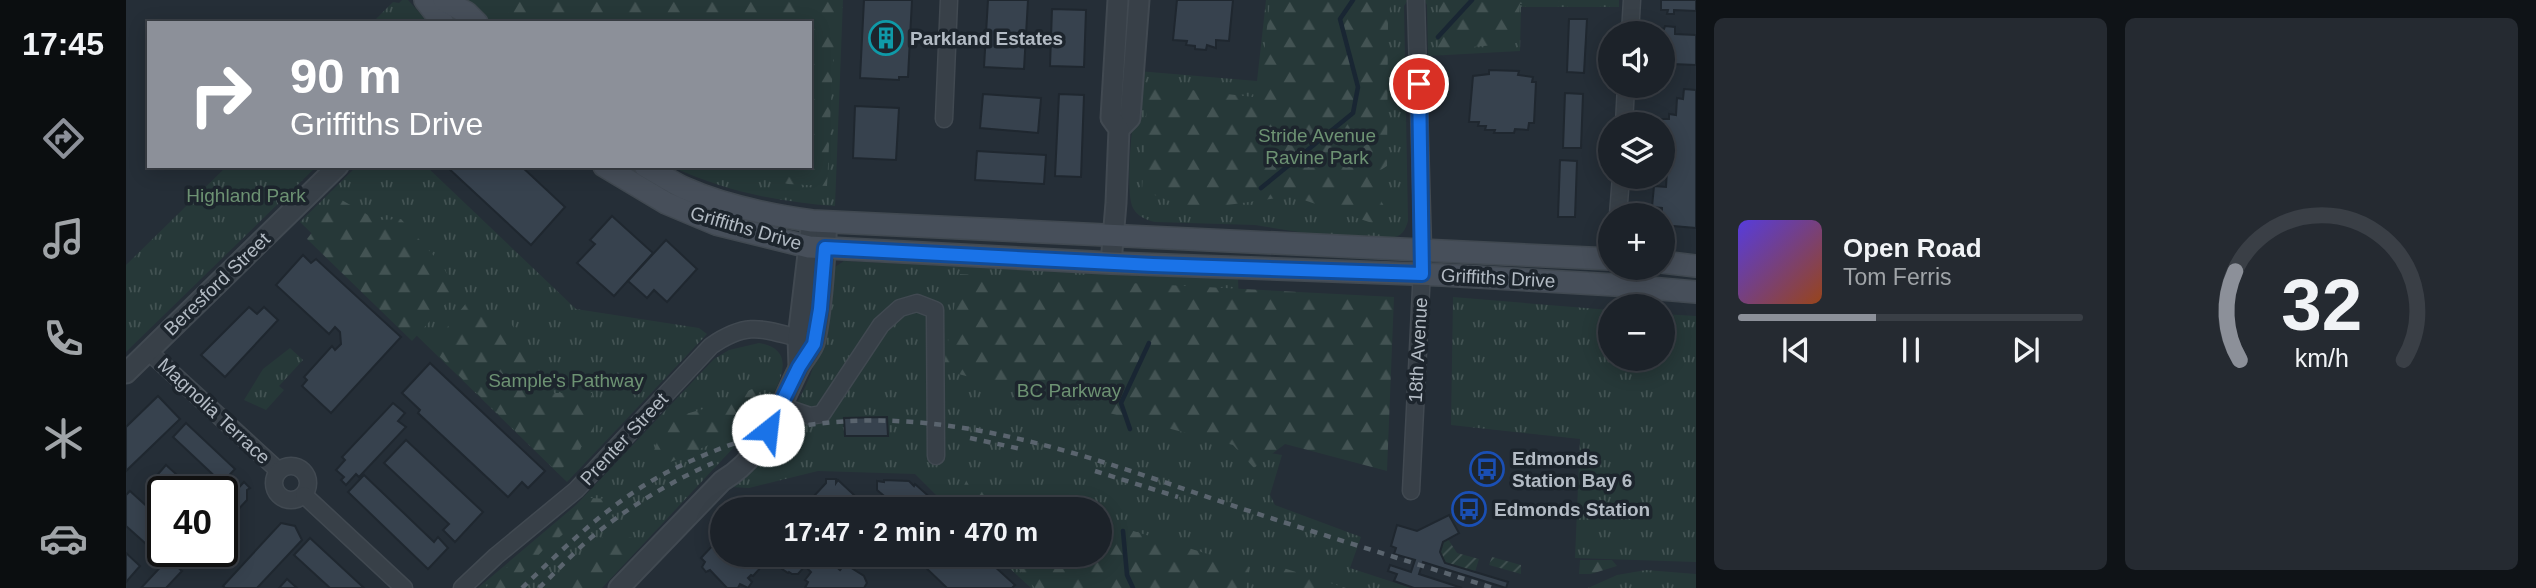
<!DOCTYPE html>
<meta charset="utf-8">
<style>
:root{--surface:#1c2229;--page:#252a31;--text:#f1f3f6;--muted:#a0a4a8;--line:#3a3f46;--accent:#8c9099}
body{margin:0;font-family:Helvetica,sans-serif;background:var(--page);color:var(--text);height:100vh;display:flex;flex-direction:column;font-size:26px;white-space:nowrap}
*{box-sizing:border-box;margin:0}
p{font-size:23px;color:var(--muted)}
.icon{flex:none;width:38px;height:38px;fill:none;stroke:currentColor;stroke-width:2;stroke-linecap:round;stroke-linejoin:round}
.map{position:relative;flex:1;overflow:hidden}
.side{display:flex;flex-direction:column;gap:18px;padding:18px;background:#0f1317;width:840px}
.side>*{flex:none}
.top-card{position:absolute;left:21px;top:21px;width:665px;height:147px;border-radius:0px;box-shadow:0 4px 18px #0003,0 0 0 2px var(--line);background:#8c9099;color:#fff;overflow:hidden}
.controls{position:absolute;left:1472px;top:21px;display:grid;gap:14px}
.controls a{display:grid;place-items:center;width:77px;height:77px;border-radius:50%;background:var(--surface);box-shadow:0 4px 18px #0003,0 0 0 2px var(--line);font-size:35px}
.speed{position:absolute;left:21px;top:476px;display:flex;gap:14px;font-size:35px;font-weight:700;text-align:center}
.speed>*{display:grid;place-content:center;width:91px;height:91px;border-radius:50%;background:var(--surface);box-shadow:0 4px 18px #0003,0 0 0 2px var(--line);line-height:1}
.speed .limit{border:4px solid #111;border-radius:10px;background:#fff;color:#111}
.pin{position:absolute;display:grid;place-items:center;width:60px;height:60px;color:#fff;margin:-30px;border:4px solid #fff;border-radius:50%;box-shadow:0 2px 7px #0007}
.me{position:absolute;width:77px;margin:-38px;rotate:29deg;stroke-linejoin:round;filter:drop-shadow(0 0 5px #0008)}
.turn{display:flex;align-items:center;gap:24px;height:147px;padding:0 28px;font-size:32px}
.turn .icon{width:91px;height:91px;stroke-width:2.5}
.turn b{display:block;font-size:49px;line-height:60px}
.side .card{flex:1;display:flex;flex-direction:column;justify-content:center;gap:10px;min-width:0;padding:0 24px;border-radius:10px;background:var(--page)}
.side .dial{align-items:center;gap:0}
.dial svg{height:182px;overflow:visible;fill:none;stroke:var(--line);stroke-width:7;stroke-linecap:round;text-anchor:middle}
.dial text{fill:var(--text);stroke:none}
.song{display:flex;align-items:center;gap:21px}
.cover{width:84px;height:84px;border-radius:10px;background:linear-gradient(135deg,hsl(250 70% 55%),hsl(20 70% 35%))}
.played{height:7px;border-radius:4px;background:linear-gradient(90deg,var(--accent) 40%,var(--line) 40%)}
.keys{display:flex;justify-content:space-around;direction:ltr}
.side .tiles{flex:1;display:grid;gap:18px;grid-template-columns:repeat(2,1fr)}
.trip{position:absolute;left:584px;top:497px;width:402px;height:70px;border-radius:35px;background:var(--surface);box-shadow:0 4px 18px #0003,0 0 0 2px var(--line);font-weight:700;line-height:70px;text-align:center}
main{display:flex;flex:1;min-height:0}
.tabs{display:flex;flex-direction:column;width:126px;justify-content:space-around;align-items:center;background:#0b0e10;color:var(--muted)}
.tabs .icon{width:49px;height:49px}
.tabs .active{color:var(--accent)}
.tabs b{font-size:32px;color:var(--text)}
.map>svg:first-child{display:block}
.grass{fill:url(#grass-tufts)}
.forest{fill:url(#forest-firs)}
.garden{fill:url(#garden-furrows)}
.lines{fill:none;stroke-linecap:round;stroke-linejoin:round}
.stream{stroke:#192633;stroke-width:4.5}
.building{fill:#37424e;stroke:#1f272f;stroke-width:2}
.minor-casing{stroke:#414951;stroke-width:19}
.tertiary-casing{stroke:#414951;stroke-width:23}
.secondary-casing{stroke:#414951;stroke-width:24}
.minor{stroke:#384048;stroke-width:16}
.tertiary{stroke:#384048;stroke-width:19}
.secondary{stroke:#474f5a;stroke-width:21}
.rail{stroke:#5a646e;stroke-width:4.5;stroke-dasharray:7 7;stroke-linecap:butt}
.route-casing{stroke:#114b97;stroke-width:18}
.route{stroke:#1a73e8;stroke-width:12}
.labels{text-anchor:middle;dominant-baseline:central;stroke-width:7;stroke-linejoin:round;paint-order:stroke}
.poi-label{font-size:19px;font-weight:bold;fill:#b3bbc4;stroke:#1d252d;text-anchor:start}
.park-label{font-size:19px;fill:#6d9273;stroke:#1d252d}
.street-label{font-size:19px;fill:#b3bbc4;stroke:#1d252d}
</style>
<main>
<nav class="tabs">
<b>17:45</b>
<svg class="icon active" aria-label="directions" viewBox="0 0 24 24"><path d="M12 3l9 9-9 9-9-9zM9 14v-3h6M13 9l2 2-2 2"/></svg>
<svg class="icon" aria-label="music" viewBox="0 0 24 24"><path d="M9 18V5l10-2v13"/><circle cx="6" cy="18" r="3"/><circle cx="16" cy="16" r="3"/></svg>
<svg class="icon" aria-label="phone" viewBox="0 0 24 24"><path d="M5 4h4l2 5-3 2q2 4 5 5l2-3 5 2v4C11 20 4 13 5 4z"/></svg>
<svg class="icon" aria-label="climate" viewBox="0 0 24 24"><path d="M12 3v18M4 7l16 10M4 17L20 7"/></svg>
<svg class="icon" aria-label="car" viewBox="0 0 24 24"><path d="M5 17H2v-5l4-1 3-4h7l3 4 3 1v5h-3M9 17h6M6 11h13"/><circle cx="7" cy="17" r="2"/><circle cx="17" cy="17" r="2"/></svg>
</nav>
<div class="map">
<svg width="1570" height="588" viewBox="0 0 1570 588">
<defs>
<pattern id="grass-tufts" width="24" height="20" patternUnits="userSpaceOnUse" patternTransform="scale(1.75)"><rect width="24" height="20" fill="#263838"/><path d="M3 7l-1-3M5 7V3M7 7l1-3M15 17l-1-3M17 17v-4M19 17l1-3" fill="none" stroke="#435353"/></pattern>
<pattern id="forest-firs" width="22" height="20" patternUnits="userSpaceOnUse" patternTransform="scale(1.75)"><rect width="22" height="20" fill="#263838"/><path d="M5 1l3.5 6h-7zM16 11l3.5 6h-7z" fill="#435353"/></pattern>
<pattern id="garden-furrows" width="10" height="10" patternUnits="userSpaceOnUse" patternTransform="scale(1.75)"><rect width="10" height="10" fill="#263838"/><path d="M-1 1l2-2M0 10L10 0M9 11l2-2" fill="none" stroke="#435353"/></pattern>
</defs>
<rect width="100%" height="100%" fill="#252e37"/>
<!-- grass -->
<g class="grass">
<path d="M276 0H282L303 23H246L267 2 273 3Z"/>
<path d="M338 0H717L709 206C652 202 597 191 545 166H684V23H363Z"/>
<path d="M1140 0H1282L1278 6 1282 221C1279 231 1276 236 1265 238L1191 235 1129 225 1029 222C1020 220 1011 216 1007 208 997 188 1010 98 1012 71L1131 81Z"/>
<path d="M1298 0H1493V7H1395L1394 51 1302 56 1301 5Z"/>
<path d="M101 166H191L0 352V265Z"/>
<path d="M231 166H300L450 309 573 328 581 334 441 482 174 222Z"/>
<path d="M718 261 1112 279 1119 449 1156 455 1144 495 1149 505 1235 537 1224 568 1285 588H905L869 555H975V509H824L789 474 692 471 623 488 605 487C641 448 677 407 691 355 698 327 701 297 706 269Z"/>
<path d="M1327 297 1484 310V359H1536L1537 314 1570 316V562L1449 558 1454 439 1325 425Z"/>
<path d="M633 343C683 351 641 405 625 429L476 588H352L450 505 588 359 603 350Z"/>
<path d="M164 348 177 360 153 386 158 390 140 410 118 400 137 369Z"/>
<path d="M1520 570 1570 574V588H1462L1491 575Z"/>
</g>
<!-- forest -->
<g class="forest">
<path d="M378 0H710L701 186 662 184 590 166H684V23H479L471 13 461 23H400L372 7Z"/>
<path d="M1144 0H1265L1262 21 1261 166 1242 178 1262 213 1246 223 1166 196 1066 210 1016 190 1022 85 1127 97 1136 72Z"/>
<path d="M1313 0H1469L1394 4 1391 43 1312 50Z"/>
<path d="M212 198 251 220 275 219 316 265 331 291 286 341 181 239Z"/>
<path d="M834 274 1268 297 1261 471 1159 444 1128 468 1107 445 817 370Z"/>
<path d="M341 302 367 314 381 317 428 393H466L468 433 432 473 305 348Z"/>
<path d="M637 384 626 409 605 435 520 473 539 420 591 405Z"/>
<path d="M841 479 937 509H836L830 503Z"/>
<path d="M464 498 483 499 418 549 382 588H359L401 549Z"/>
<path d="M975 521 1124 567 1120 588H909L881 555H975Z"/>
<path d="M483 531 513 540 464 588H425Z"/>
<path d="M1454 560H1486L1491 566 1465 574H1453Z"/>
<path d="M1148 565 1220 588H1156Z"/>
</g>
<!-- garden -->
<g class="garden">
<path d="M1322 539 1331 553 1353 559 1349 572 1319 563 1314 552 1317 542Z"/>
<path d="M1366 557 1395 565V574L1363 565Z"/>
</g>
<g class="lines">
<!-- stream -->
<g class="stream">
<path d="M1312 37 1346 0"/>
<path d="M1135 188 1227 113 1232 87 1214 19 1227 0"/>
<path d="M1004 429 995 403 1023 343"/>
<path d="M997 531 1001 575 1007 588"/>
</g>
</g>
<!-- building -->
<g class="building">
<path d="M738 0H786L782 77H773V80L734 78Z"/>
<path d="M862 0H902L898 69 858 67Z"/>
<path d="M1051 0H1107L1103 41 1090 40V48L1081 45 1080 50 1069 49V46L1060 45 1061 41 1047 40Z"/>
<path d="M1535 0H1570V11L1548 10V14H1541L1542 10H1535Z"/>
<path d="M926 9 960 10 958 67 924 66Z"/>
<path d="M1443 19H1461L1458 73 1441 72Z"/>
<path d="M1539 26 1549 27V34L1570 35V65L1547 64V67H1538L1536 33H1533V28L1538 29Z"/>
<path d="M1363 70 1393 71 1392 75 1407 77 1406 82H1410L1408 123H1403L1402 130 1389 129 1388 133H1368L1369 130H1359L1360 126H1352L1353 122H1343L1347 76 1363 74Z"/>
<path d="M1558 89 1570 90V228L1536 225V208L1526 207 1528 186 1540 187 1541 170H1536V156H1543L1545 135 1536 134 1535 119H1543V114L1550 115 1551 98 1557 99Z"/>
<path d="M1439 93 1457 94 1455 148H1437Z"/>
<path d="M857 94 915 98 912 133 854 128Z"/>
<path d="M933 94 958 95 955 177 929 176Z"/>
<path d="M729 106 773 108 770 160 727 158Z"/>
<path d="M851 151 920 155 918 184 849 180Z"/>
<path d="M1434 160 1451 161 1449 217H1432Z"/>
<path d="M320 166H395L439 207 405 245Z"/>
<path d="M486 216 527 253 488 296 451 263 469 244 464 240Z"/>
<path d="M540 240 571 269 541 302 528 290 521 298 502 281Z"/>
<path d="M177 255 185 263 190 259 275 337 205 413 176 386 181 380 178 377 206 346 209 350 215 344 214 332 209 327 203 334 150 285Z"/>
<path d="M123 307 131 314 138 307 152 320 99 377 75 355Z"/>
<path d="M304 363 419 471 402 488 396 482 382 497 292 413 294 410 276 393Z"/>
<path d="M32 396 54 419 0 471V427Z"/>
<path d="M267 403 279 413 272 421 280 427 233 477 230 474 220 485 215 480 218 477 210 470 219 460 216 457Z"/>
<path d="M761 417 762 436H719L718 418Z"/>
<path d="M60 423 109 469 96 483 47 437Z"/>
<path d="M280 440 357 512 329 542 317 530 323 524 258 463Z"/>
<path d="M40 465 70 492 37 493 25 482Z"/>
<path d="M238 475 308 542 312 537 322 548 302 569 222 492Z"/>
<path d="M700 479H710V483L712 480 743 509H703L688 496 700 483Z"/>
<path d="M758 480 783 481 788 486 789 484 816 508 778 509 771 503 769 505 751 490V481L758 482Z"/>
<path d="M118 482 124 488 121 490V500L96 527V499L102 492 106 495Z"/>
<path d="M4 491 37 521V542L28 551 0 526V495Z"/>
<path d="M639 497 652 509H620L627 501 630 504Z"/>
<path d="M1323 515 1333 533 1317 542 1314 552 1319 563 1382 582 1380 588 1297 562 1293 574 1336 588H1288L1268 581 1271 574 1262 571 1264 565 1285 572 1289 560 1268 554 1270 548 1265 546 1271 525 1291 531Z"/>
<path d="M155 523 169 526 176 540 131 588H99L97 586Z"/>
<path d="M184 538 238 588H204L168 555Z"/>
<path d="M588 544 593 549 597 545V555H640L635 560 639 563 627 576 625 575 622 578 626 582 622 588 614 584 612 588H601L584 570 580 572 576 567 579 562 575 558Z"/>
<path d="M53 551H74L64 562Z"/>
<path d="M0 553 14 566 0 582Z"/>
<path d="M656 555H708L710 557 705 562 714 570 719 564 738 576 741 583 738 588H679L682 582 679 580 685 572 679 566 672 574H666L663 572 662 573 656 569 658 566 655 564 660 559Z"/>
<path d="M753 555H772L763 564Z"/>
<path d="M805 555H856L889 585 886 588H821L796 564Z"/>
<path d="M42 559 56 571 40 588H15Z"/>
<path d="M161 579 171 588H153Z"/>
</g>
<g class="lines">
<!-- minor casing -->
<g class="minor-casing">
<g id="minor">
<path d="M1504 33 1506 0"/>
<path d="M818 119 823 0"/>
<path d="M1498 124 1500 86"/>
<path d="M1492 215 1495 177"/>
<path d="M22 351 153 471"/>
<path d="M655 406 684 416 696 414 755 325 774 308 791 303 809 310 810 456"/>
<circle cx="165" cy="483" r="17"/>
<path d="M1285 491 1297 249 1290 0"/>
<path d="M178 495 278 588"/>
<path d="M336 588 370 556 450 490 585 346C620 322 634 328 672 338"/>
</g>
</g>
<!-- tertiary casing -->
<g class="tertiary-casing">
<g id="tertiary">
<path d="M993 129 1004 118 1013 0"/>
<path d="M985 263 990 203 993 129 985 118 992 0"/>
<path d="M673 367 672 338 686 221"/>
<path d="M0 373 212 166"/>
<path d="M493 588 596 481C640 455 651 411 673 368 678 358 687 350 689 340 697 301 698 261 701 222"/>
</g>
</g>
<!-- secondary casing -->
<g class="secondary-casing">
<g id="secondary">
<path d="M299 0 317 23"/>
<path d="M318 0 341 13 351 23"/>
<path d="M478 166 540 203 590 224 683 247 985 263 1316 275 1489 285 1570 292"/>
<path d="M519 166C532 173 545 182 558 188 598 206 643 215 686 221L1484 259"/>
<path d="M1536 262 1570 266"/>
</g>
</g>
<!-- minor -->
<use href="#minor" class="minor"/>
<!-- tertiary -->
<use href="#tertiary" class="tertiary"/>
<!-- secondary -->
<use href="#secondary" class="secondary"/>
<!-- rail -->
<g class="rail">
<path d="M844 438 895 449"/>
<path d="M969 471 1052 497"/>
<path d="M396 588C444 542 493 494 554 466 596 446 644 429 690 424 835 406 975 461 1111 507 1196 535 1282 561 1367 588"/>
<path d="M413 588C431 571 448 552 467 536 504 506 544 482 587 463"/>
</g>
</g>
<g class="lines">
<!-- route casing -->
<g class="route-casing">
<path id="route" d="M642 430 673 367 688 344 694 309 699 248 1027 265 1296 274 1293 84"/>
</g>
<!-- route -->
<use href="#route" class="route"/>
</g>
<!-- icons -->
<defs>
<g id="building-ring" transform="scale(1.75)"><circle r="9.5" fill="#1d252d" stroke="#0f9aa8" stroke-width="1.5"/><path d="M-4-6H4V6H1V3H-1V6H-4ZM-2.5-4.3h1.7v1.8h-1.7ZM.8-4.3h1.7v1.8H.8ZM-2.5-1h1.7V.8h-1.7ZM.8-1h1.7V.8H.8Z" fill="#0f9aa8"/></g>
<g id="bus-ring" transform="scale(1.75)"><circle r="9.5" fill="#1d252d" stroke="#1a4fb4" stroke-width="1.5"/><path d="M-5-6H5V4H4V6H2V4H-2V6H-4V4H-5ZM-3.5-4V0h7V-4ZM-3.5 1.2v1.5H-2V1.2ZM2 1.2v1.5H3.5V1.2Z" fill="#1a4fb4"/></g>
</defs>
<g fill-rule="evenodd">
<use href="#building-ring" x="760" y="38"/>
<use href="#bus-ring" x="1361" y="469"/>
<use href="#bus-ring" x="1343" y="509"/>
</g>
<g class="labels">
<!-- poi labels -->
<g class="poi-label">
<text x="784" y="38">Parkland Estates</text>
<text x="1386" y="458">Edmonds<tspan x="1386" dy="22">Station Bay 6</tspan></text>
<text x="1368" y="509">Edmonds Station</text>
</g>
<!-- park labels -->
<g class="park-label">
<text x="1191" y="135">Stride Avenue<tspan x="1191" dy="22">Ravine Park</tspan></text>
<text x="120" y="195">Highland Park</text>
<text x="440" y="380">Sample's Pathway</text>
<text x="943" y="390">BC Parkway</text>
</g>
<!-- street labels -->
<g class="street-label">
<text transform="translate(620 228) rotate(16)">Griffiths Drive</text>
<text transform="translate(1372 278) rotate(3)">Griffiths Drive</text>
<text transform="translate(91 284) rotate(-44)">Beresford Street</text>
<text transform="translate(1292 350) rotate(-87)">18th Avenue</text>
<text transform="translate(88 411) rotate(43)">Magnolia Terrace</text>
<text transform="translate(498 439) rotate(-47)">Prenter Street</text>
</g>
</g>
</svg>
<div class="controls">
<a><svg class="icon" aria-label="sound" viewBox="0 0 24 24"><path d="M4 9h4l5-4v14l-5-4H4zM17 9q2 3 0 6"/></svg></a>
<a><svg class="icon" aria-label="layers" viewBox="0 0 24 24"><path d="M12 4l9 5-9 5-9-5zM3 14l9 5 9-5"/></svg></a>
<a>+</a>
<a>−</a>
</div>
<div class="speed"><div class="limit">40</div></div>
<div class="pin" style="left:1293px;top:84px;background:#d93025"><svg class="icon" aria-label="arrive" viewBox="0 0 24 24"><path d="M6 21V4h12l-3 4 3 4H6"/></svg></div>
<svg class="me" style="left:642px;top:430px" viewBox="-20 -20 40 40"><circle r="19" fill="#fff"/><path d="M0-13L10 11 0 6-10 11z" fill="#1a73e8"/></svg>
<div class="trip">17:47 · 2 min · 470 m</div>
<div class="top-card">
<div class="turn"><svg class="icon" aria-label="right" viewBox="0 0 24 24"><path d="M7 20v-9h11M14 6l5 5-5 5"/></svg><div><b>90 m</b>Griffiths Drive</div></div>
</div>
</div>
<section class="side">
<div class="tiles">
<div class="card">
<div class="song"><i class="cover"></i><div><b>Open Road</b><p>Tom Ferris</p></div></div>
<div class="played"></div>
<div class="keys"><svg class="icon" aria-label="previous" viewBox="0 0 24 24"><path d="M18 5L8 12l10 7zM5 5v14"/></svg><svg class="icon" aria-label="pause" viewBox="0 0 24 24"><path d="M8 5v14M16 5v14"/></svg><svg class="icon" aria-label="next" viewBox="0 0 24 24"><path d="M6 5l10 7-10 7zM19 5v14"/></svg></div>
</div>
<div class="card dial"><svg viewBox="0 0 100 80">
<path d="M14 69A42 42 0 1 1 86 69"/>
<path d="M14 69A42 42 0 0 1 12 30" stroke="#8c9099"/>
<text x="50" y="56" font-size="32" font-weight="700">32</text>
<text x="50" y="72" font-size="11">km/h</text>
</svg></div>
</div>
</section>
</main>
